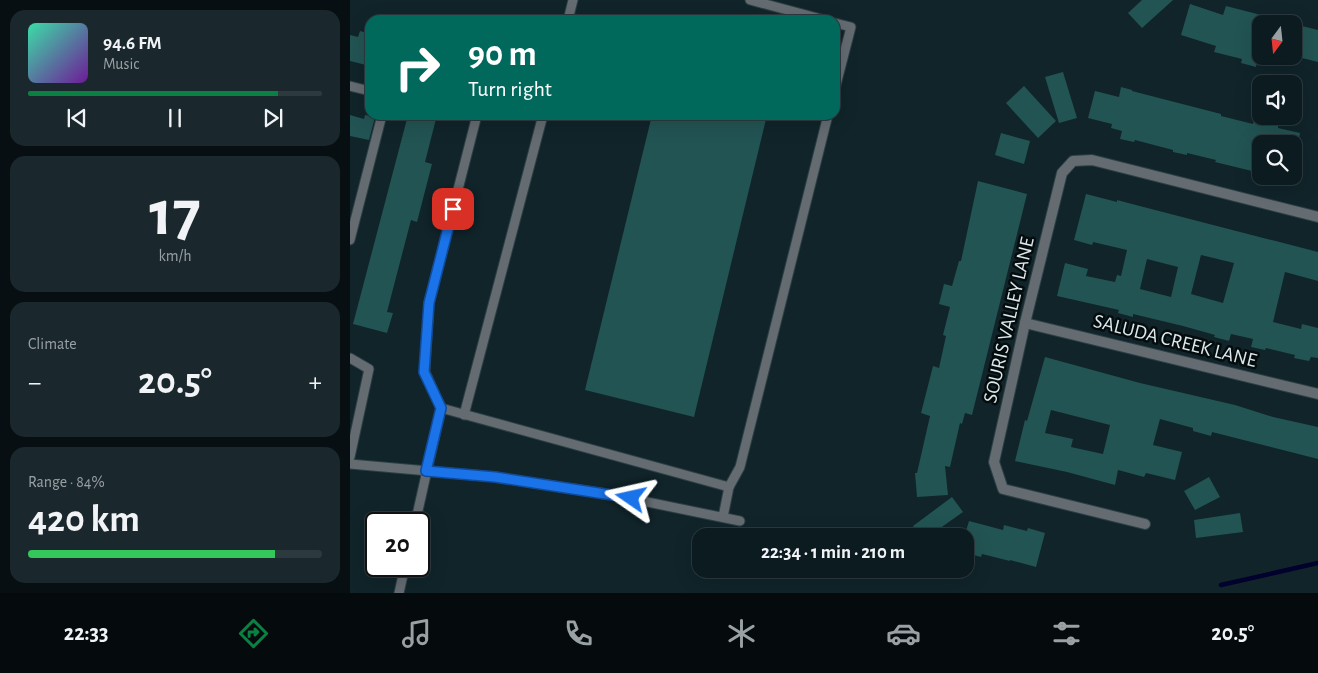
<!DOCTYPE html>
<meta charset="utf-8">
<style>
:root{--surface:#0c1b20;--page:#1a282d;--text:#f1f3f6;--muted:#9aa1a5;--line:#2c393e;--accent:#0b8043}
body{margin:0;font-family:"Alegreya Sans",sans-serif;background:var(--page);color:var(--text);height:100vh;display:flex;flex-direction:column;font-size:19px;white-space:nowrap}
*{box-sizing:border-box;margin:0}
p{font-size:16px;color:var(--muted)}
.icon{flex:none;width:28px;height:28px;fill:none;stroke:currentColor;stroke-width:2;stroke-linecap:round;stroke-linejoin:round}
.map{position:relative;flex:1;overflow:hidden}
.sheet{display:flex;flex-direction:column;gap:10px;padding:10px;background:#070f12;width:350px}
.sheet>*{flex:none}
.hud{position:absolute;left:15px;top:15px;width:475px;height:105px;border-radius:15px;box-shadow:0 5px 20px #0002,0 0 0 1px var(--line);background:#00695c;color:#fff;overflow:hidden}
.needle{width:32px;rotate:195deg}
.controls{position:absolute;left:902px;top:15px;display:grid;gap:10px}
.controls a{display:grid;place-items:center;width:50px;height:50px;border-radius:10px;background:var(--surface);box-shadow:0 5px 20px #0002,0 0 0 1px var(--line);font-size:25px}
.speed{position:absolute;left:15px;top:512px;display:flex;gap:10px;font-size:25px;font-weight:700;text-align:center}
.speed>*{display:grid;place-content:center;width:65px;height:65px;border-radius:50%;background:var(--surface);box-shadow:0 5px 20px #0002,0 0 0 1px var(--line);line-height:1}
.speed .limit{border:2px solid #111;border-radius:8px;background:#fff;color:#111}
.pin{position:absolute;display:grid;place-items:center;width:42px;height:42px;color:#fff;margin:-21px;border-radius:10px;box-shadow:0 2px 8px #0006}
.me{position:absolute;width:55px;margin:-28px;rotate:281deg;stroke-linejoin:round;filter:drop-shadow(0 0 4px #0008)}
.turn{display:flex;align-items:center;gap:18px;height:105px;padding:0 20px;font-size:22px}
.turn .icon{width:65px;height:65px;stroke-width:2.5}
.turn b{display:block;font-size:35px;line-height:42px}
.big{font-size:38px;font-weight:700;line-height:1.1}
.sheet .widget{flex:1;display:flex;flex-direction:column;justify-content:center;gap:8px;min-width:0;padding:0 18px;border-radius:15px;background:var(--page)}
.sheet .dial{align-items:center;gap:0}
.dial b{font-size:65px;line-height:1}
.song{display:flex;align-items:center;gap:15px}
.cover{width:60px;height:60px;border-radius:8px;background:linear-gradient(135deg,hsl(160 70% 55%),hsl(280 70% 35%))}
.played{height:5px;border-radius:2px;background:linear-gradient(90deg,var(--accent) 85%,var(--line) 85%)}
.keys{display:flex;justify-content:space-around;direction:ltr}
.heat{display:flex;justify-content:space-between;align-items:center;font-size:28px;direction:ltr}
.charge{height:8px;border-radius:4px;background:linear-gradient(90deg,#34c759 84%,var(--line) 0)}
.trip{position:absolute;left:342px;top:528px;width:282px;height:50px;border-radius:15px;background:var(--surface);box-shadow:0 5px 20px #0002,0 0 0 1px var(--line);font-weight:700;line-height:50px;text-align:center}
.tabs{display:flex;height:80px;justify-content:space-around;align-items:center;background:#050b0d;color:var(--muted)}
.tabs .icon{width:35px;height:35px}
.tabs .active{color:var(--accent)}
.tabs b{font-size:22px;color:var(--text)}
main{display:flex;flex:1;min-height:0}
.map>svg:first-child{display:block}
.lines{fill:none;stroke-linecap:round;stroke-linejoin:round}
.stream{stroke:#00012c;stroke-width:4.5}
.building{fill:#225453;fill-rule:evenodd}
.service-casing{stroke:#2d4045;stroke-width:11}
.minor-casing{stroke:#2d4045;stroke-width:12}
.service{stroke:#646b71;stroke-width:9}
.minor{stroke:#646b71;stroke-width:10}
.route-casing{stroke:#114b97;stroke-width:12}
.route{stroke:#1a73e8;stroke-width:9}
.labels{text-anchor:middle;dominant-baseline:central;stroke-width:5;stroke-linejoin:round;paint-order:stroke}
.street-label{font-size:20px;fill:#dde9ed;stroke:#050c0e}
</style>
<main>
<section class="sheet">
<div class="widget">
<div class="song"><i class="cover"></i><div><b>94.6 FM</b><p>Music</p></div></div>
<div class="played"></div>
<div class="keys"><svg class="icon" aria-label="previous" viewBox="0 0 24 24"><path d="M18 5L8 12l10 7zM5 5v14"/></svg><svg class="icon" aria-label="pause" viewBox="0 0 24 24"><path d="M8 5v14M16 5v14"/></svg><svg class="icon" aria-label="next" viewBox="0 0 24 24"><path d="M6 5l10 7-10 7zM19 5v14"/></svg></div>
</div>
<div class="widget dial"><b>17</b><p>km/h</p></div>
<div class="widget"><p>Climate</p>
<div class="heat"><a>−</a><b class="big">20.5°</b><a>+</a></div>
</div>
<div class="widget"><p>Range · 84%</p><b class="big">420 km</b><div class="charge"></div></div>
</section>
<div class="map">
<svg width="968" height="593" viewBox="0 0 968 593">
<rect width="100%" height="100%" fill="#10242a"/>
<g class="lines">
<!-- stream -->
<path class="stream" d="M871 585 968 563"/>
</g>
<!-- building -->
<g class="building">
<path d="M792 0H823L792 28 778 13Z"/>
<path d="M840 4 873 15 876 6 911 15V61L907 60 906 67 891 63 892 59 864 52 866 46 831 35Z"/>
<path d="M944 24 968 30V62L944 56Z"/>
<path d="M10 31 20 34V66L0 61V35L8 37Z"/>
<path d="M713 72 727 118 709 123 695 77Z"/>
<path d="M674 86 706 121 688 138 656 103Z"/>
<path d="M771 87 782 90V91L871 114V116L903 124 904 120 928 126V128L950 133 948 144H911V172L907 170 906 172 865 162 866 160 837 153V155L823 152V150L785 140 784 142 770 139 772 131 761 128 762 124 738 118 745 91 769 97Z"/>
<path d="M0 115 14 119 15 115 25 117 19 140 0 136Z"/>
<path d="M58 115H87L75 162 82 164 67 222 61 220 37 312 43 313 37 333 3 324Z"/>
<path d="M302 115H417L344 417 235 390Z"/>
<path d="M651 133 680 141 674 164 645 155Z"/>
<path d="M628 181 677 194 622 415 615 413 612 424 610 423 600 467 595 466 598 495 567 497 565 473H567L580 416 571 413 583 366 589 368 596 336 593 335 600 307 589 304 594 284 602 286 609 261H611Z"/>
<path d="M736 194 767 202V200L782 204 968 252V281L935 272 923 322 951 329 952 324 968 328V358L961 357 959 361 944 358 945 355 916 348 915 350 901 347 903 339 881 334 879 341 864 337 865 335 833 326 783 314V317L768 313 769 310 707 296 715 263 738 269 736 276 765 282 767 275 771 276 777 250 743 242 742 245 724 240ZM851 255 884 263 873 303 841 294ZM797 259 828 267 821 297 790 289Z"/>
<path d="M695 357 790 383 885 405 923 417 968 427V459L862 432 861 436 843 431V428L810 419 803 445 832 452 825 480 796 473 794 477 768 470 765 485 717 472 665 461 675 420 677 421ZM701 410 760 425 753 454 721 447 723 439 695 433Z"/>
<path d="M859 477 870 497 845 510 834 491Z"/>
<path d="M602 497 613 512 579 536H571L563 526Z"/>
<path d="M890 513 893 532 846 538 844 520Z"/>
<path d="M619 521 653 530 654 525 677 531 678 528 695 533 686 567 660 560V561L632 554 631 557 616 553V531Z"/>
</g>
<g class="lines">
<!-- service casing -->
<g class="service-casing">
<g id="service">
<path d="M400 0 475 20"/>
<path d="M218 20 223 0"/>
<path d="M485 23 501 27 485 89"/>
<path d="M0 86 20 91"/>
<path d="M0 240 32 115"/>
<path d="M0 358 19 369 0 457"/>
<path d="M91 408 75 372 79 303 127 115"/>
<path d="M114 415 193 115"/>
<path d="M0 464 145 477 263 495 390 521"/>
<path d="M373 517 379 487"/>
<path d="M65 524 91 408 379 487 390 467 478 115"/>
<path d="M49 593 55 566"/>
</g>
</g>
<!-- minor casing -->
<g class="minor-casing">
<g id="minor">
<path d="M675 323 968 394"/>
<path d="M795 524 653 489 644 462 675 323 712 173 723 161 742 160 968 217"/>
</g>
</g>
<!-- service -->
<use href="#service" class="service"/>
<!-- minor -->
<use href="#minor" class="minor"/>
</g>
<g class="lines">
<!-- route casing -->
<g class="route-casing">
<path id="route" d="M103 209 79 303 74 372 91 408 76 471 145 477 281 498"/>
</g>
<!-- route -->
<use href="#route" class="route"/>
</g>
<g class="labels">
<!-- street labels -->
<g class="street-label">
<text transform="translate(659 320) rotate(-77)">SOURIS VALLEY LANE</text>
<text transform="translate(825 341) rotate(14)">SALUDA CREEK LANE</text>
</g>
</g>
</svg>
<div class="controls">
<a><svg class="needle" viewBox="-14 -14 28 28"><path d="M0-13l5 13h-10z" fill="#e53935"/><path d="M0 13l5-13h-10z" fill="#9aa1a5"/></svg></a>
<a><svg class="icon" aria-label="sound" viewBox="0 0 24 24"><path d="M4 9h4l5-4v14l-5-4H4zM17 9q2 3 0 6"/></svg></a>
<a><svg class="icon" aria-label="search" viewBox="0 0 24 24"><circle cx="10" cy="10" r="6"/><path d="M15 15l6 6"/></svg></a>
</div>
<div class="speed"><div class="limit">20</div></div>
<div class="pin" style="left:103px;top:209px;background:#d93025"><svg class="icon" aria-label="arrive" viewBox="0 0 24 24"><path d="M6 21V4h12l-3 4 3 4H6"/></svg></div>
<svg class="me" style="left:281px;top:498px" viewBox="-20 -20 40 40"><path d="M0-17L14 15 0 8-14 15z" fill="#1a73e8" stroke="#fff" stroke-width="4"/></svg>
<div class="trip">22:34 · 1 min · 210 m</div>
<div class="hud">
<div class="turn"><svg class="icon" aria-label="right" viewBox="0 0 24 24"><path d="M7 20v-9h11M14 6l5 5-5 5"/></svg><div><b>90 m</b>Turn right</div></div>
</div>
</div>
</main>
<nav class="tabs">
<b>22:33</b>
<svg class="icon active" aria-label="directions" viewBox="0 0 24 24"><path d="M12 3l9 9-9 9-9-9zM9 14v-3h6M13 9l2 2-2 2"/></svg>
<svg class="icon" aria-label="music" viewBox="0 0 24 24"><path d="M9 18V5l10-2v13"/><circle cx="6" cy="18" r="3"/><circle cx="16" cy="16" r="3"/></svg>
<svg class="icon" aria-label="phone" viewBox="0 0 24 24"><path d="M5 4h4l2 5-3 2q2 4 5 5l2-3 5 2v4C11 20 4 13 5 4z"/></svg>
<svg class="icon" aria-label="climate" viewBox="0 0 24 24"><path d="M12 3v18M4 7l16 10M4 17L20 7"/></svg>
<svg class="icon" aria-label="car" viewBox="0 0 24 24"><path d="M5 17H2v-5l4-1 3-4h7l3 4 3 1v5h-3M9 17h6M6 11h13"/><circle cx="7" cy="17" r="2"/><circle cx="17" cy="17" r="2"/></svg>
<svg class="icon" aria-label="filters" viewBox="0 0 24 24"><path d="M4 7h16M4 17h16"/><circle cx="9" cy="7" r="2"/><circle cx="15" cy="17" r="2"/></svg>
<b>20.5°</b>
</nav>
